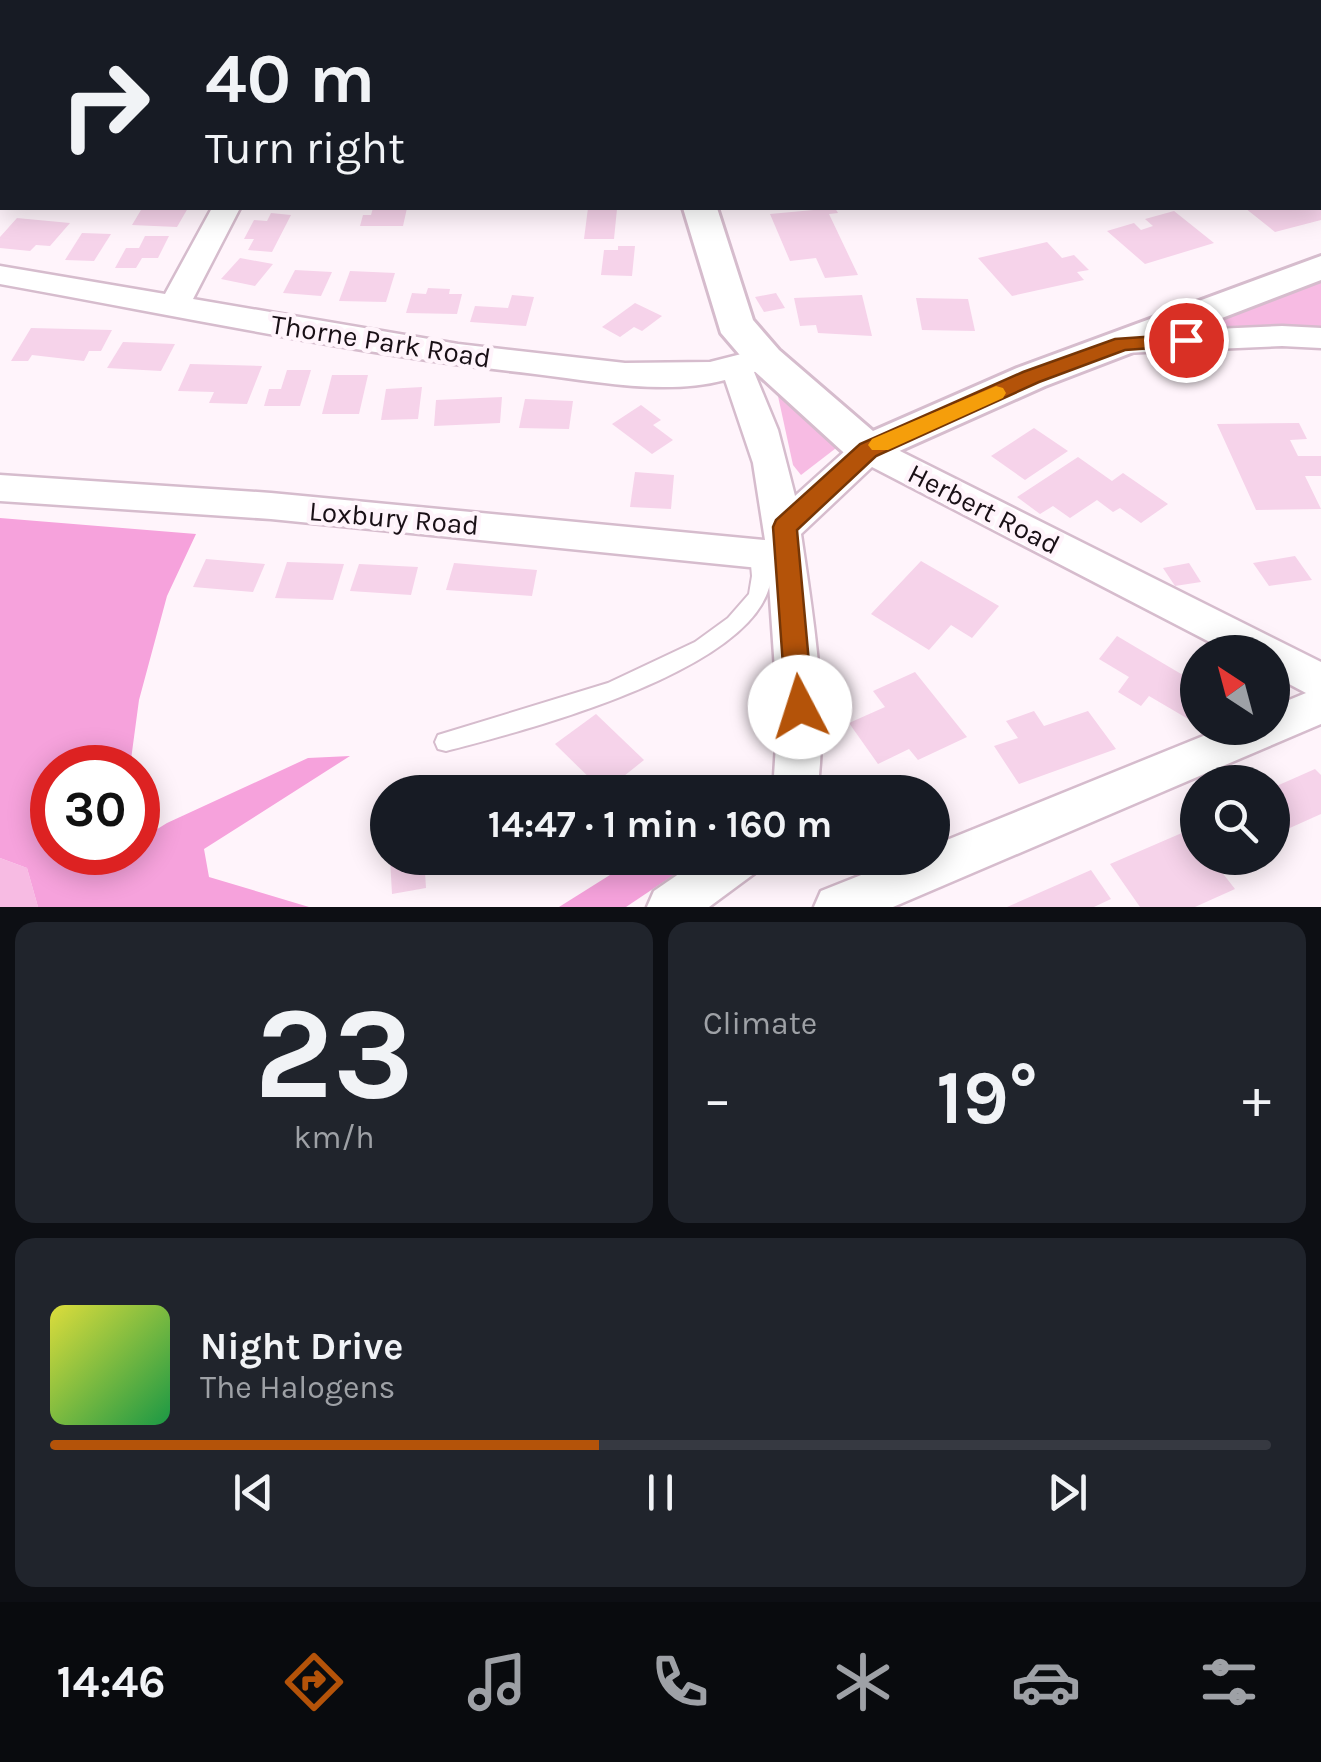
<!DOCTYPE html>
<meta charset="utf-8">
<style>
:root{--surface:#171b24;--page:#20242c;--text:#f1f3f6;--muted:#9ea1a6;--line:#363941;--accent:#b45309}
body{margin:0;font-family:Karla,sans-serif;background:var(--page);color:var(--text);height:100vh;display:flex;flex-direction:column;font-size:38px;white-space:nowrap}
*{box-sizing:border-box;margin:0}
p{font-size:32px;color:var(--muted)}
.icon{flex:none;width:55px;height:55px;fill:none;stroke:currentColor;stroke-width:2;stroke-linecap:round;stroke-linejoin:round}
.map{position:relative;height:907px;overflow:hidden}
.panel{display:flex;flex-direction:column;gap:15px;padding:15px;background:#0d0f14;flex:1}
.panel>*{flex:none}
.guide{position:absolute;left:0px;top:0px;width:1322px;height:210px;box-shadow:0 5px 25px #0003;background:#171b24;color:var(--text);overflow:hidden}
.needle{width:65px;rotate:324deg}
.tools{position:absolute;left:1180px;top:635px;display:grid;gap:20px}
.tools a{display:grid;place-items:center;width:110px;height:110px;border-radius:50%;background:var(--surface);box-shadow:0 5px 25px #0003;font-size:50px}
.speed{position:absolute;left:30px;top:745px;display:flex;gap:20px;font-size:50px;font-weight:700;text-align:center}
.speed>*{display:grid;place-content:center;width:130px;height:130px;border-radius:50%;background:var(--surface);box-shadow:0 5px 25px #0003;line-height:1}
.speed .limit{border:15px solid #d22;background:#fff;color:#111}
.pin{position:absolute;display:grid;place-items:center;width:85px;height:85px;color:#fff;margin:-42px;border:5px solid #fff;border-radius:50%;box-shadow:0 2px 10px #0007}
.me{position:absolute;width:110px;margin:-55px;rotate:355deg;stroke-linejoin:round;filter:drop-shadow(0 0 8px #0008)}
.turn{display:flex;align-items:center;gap:35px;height:210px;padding:0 40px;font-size:45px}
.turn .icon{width:130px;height:130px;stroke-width:2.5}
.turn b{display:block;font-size:70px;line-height:85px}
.big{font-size:75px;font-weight:700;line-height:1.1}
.panel .widget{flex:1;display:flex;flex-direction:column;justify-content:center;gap:15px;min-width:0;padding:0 35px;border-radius:20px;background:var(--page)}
.panel .dial{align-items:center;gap:0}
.dial b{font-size:130px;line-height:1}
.song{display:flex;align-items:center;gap:30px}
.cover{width:120px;height:120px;border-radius:15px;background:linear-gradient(135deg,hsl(60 70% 55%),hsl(140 70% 35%))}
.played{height:10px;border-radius:5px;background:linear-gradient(90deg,var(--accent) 45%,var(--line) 45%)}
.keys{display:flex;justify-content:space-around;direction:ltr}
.heat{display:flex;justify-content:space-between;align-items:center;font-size:55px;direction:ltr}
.panel .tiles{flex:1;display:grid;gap:15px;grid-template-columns:1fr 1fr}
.widget:last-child{grid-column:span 2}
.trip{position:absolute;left:370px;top:775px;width:580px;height:100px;border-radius:50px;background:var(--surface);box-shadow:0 5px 25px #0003;font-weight:700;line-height:100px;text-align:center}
.dock{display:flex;height:160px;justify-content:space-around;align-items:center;background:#090b0e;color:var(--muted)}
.dock .icon{width:70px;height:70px}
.dock .current{color:var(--accent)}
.dock b{font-size:45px;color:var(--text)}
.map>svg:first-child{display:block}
.green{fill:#f7bbe3}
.forest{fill:#f6a2dc}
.building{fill:#f6d3ea}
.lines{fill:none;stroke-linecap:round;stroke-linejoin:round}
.service-casing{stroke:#d6bccd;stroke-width:4}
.minor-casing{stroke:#d6bccd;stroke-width:5}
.tertiary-casing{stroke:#d6bccd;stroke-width:6}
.service{fill:#fff;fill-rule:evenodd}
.minor{fill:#fff;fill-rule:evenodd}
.tertiary{fill:#fff;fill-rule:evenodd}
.route{fill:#b45309;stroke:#753606;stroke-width:2.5}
.slow{fill:#f59e0b}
.labels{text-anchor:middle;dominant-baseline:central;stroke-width:9;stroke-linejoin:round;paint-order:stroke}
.street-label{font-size:28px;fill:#191016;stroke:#fff4fb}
</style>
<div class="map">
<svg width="1321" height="907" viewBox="0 0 1321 907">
<rect width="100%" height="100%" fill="#fff4fb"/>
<!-- green -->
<g class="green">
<path d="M1321 267V338L1123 343Z"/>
<path d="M776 387 840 445 801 475 793 465Z"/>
<path d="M0 858 27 868 38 907H0Z"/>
</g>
<!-- forest -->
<g class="forest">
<path d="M0 518 196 534 167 596 139 700 130 767 52 768V852H138V841L167 823 308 758 350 756 204 849 209 877 309 907H38L27 868 0 858Z"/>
<path d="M637 858H699L626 907H559Z"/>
</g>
<!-- building -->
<g class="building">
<path d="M153 208H188L177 227 132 225 141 210Z"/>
<path d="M373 208H407L403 226H360L363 215H371Z"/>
<path d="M588 208 617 209 614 239H584Z"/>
<path d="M835 208 838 213 829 214 858 275 825 278 816 258 790 261 770 214Z"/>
<path d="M1245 208H1321V220L1275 232Z"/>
<path d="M1174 211 1214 243 1145 264 1107 231 1134 223 1141 230 1153 226 1145 219Z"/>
<path d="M271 213 291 215 272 252 248 250 254 239H244L254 220 267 221Z"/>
<path d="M17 218 70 223 50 246 36 245 30 251 0 248V237Z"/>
<path d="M82 233 111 234 94 261 65 260Z"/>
<path d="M145 236H169L158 258H142L136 268H115L126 248H139Z"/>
<path d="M1047 242 1062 258 1074 255 1089 270 1077 272 1084 280 1012 296 978 258Z"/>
<path d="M618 246H635L632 276 601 275 604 250H618Z"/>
<path d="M240 258 273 264 255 286 221 279Z"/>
<path d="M295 270 332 272 321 296 283 293Z"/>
<path d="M350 271 395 273 386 302 339 301Z"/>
<path d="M428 288 450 289 449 294H462L457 314 406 313 412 293 426 294Z"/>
<path d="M776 293 785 308 764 312 755 297Z"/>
<path d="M512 295 534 297 526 326 470 322 475 306 508 308Z"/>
<path d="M862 295 872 336 818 333 816 325 800 326 794 298Z"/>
<path d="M916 298 968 299 975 331 922 330Z"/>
<path d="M635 303 662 316 642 331 634 327 620 337 602 327Z"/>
<path d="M31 328 112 330 101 351H89L84 361 32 355 28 361H11Z"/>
<path d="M123 342 175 344 161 371 107 368Z"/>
<path d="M190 364 262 366 247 404 209 403 214 392 178 391Z"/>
<path d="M287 370H311L300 406H264L269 389H281Z"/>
<path d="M332 375H368L359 414H322Z"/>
<path d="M422 387 418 419 381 420 386 389Z"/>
<path d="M502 397 500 423 434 426 436 400Z"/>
<path d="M525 399 573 401 569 429 519 428Z"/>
<path d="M641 405 661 420 653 425 673 440 652 454 612 424Z"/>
<path d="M1299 423 1307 439 1290 440 1298 456H1321V476H1305L1321 509 1256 510 1217 424Z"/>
<path d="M1034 428 1068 451 1025 480 991 456Z"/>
<path d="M1078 457 1112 481 1123 473 1168 504 1141 523 1120 508 1113 512 1097 500 1070 518 1053 506 1040 514 1017 497Z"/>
<path d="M635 472 674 475 671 509 630 507Z"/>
<path d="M1295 556 1312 580 1269 586 1253 563Z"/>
<path d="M206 559 265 564 253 592 193 587Z"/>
<path d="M921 561 999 606 972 638 951 625 929 650 871 614Z"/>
<path d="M287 562 344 564 333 600 275 598Z"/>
<path d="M454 563 537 570 532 596 446 590Z"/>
<path d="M1189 563 1201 582 1175 586 1163 568Z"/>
<path d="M359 564 418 567 411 595 350 591Z"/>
<path d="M1117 636 1198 684 1195 723 1149 696 1141 706 1118 692 1129 677 1099 659Z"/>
<path d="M915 672 967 737 918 760 909 749 878 764 849 723 885 707 873 691Z"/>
<path d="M1034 711 1044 726 1088 711 1116 749 1019 784 994 746 1018 738 1006 721Z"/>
<path d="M596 714 644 760 604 792 555 744Z"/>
<path d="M1315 769 1321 775V814L1272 836V788Z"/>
<path d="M1198 826V858H1236L1217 866 1235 889 1195 907H1140L1110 864Z"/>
<path d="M390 858H494V860L425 872 426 888 392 894Z"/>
<path d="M1091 870 1111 899 1094 907H1007Z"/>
</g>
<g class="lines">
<!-- service casing -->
<g class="service-casing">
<path id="service" d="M759 546 766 548C814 659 518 732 446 751L438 749 435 742 438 735 608 683 695 642 728 618 749 594 752 576 750 553 752 548Z"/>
</g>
<!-- minor casing -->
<g class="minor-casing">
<g id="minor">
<path d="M689 0H712L713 2H690Z"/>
<rect x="1320" y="106" width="1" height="16"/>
<path d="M212 208H240L193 299 458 344 625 363 710 362 765 348 776 351 781 359 776 367 754 372 778 430 795 496 856 441 868 438 880 441 1321 662V724L893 907H814L821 891 904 858H932V846L1223 728H1272V707L1306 693 1272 675V652H1229L872 467 801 534C813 617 829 708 817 792H773L778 713 768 569 271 519 0 501V475L271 493 765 540 753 463 725 380C665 396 595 381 535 374 355 354 178 316 0 284V266L165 294Z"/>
<path d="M1282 326 1321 328V348L1282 346 1123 353 1112 350 1107 343 1112 336 1123 333Z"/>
<path d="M702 858H762L755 873 709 907H647L654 891Z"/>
</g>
</g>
<!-- tertiary casing -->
<g class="tertiary-casing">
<g id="tertiary">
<path d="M2 56V74L0 75V57Z"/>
<path d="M683 208H717L753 320 779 350 873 431 1017 368 1321 256V280L1045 386 868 465 853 461 751 368 721 333Z"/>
</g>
</g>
<!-- service -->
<use href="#service" class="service"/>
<!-- minor -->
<use href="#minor" class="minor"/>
<!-- tertiary -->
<use href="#tertiary" class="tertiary"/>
</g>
<!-- route -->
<path class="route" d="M1186 334 1194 336 1197 340 1194 345 1125 350 1039 382 876 456 797 530 813 707 809 715 800 719 790 715 786 707 773 527 776 520 860 444 1023 372 1115 339Z"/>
<!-- slow -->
<path class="slow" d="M996 386 1003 388 1006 393 1003 398 888 450H872L868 445 872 439Z"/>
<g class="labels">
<!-- street labels -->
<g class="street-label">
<text transform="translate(381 341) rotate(9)">Thorne Park Road</text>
<text transform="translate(984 509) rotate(27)">Herbert Road</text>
<text transform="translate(394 518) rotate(5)">Loxbury Road</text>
</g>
</g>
</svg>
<div class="tools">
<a><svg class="needle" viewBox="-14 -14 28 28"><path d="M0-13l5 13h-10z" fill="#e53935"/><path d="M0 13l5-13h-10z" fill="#9ea1a6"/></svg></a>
<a><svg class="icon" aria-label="search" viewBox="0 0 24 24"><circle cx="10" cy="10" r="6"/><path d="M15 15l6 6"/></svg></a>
</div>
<div class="speed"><div class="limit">30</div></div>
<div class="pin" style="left:1186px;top:340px;background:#d93025"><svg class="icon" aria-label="arrive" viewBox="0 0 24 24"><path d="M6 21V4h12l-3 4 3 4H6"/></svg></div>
<svg class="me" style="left:800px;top:707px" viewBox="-20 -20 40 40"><circle r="19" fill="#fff"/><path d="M0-13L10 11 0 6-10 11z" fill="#b45309"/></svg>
<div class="trip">14:47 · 1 min · 160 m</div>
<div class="guide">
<div class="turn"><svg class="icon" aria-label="right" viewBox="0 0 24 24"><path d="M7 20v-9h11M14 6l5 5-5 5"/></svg><div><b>40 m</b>Turn right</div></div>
</div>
</div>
<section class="panel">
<div class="tiles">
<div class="widget dial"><b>23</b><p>km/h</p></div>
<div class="widget"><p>Climate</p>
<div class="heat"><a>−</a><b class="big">19°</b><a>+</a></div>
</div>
<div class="widget">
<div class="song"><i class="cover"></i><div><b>Night Drive</b><p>The Halogens</p></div></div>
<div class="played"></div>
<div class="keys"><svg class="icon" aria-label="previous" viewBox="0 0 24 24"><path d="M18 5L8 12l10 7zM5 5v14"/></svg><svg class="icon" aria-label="pause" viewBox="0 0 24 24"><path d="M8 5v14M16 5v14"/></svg><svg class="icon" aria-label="next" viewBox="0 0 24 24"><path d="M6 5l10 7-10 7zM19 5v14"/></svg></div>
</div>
</div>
</section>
<nav class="dock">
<b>14:46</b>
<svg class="icon current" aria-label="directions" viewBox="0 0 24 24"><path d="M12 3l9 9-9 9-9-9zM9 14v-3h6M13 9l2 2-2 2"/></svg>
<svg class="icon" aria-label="music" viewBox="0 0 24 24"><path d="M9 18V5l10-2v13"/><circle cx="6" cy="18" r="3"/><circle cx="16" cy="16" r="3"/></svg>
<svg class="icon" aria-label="phone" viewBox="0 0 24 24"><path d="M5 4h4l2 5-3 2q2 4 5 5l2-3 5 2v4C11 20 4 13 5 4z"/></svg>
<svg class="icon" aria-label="climate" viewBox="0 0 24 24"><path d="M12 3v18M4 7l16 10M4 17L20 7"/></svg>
<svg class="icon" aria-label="car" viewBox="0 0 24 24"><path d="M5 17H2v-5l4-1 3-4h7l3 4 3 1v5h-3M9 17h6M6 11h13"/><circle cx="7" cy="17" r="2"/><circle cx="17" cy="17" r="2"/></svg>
<svg class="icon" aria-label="filters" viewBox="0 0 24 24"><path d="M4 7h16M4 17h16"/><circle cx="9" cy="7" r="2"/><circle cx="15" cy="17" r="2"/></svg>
</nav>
